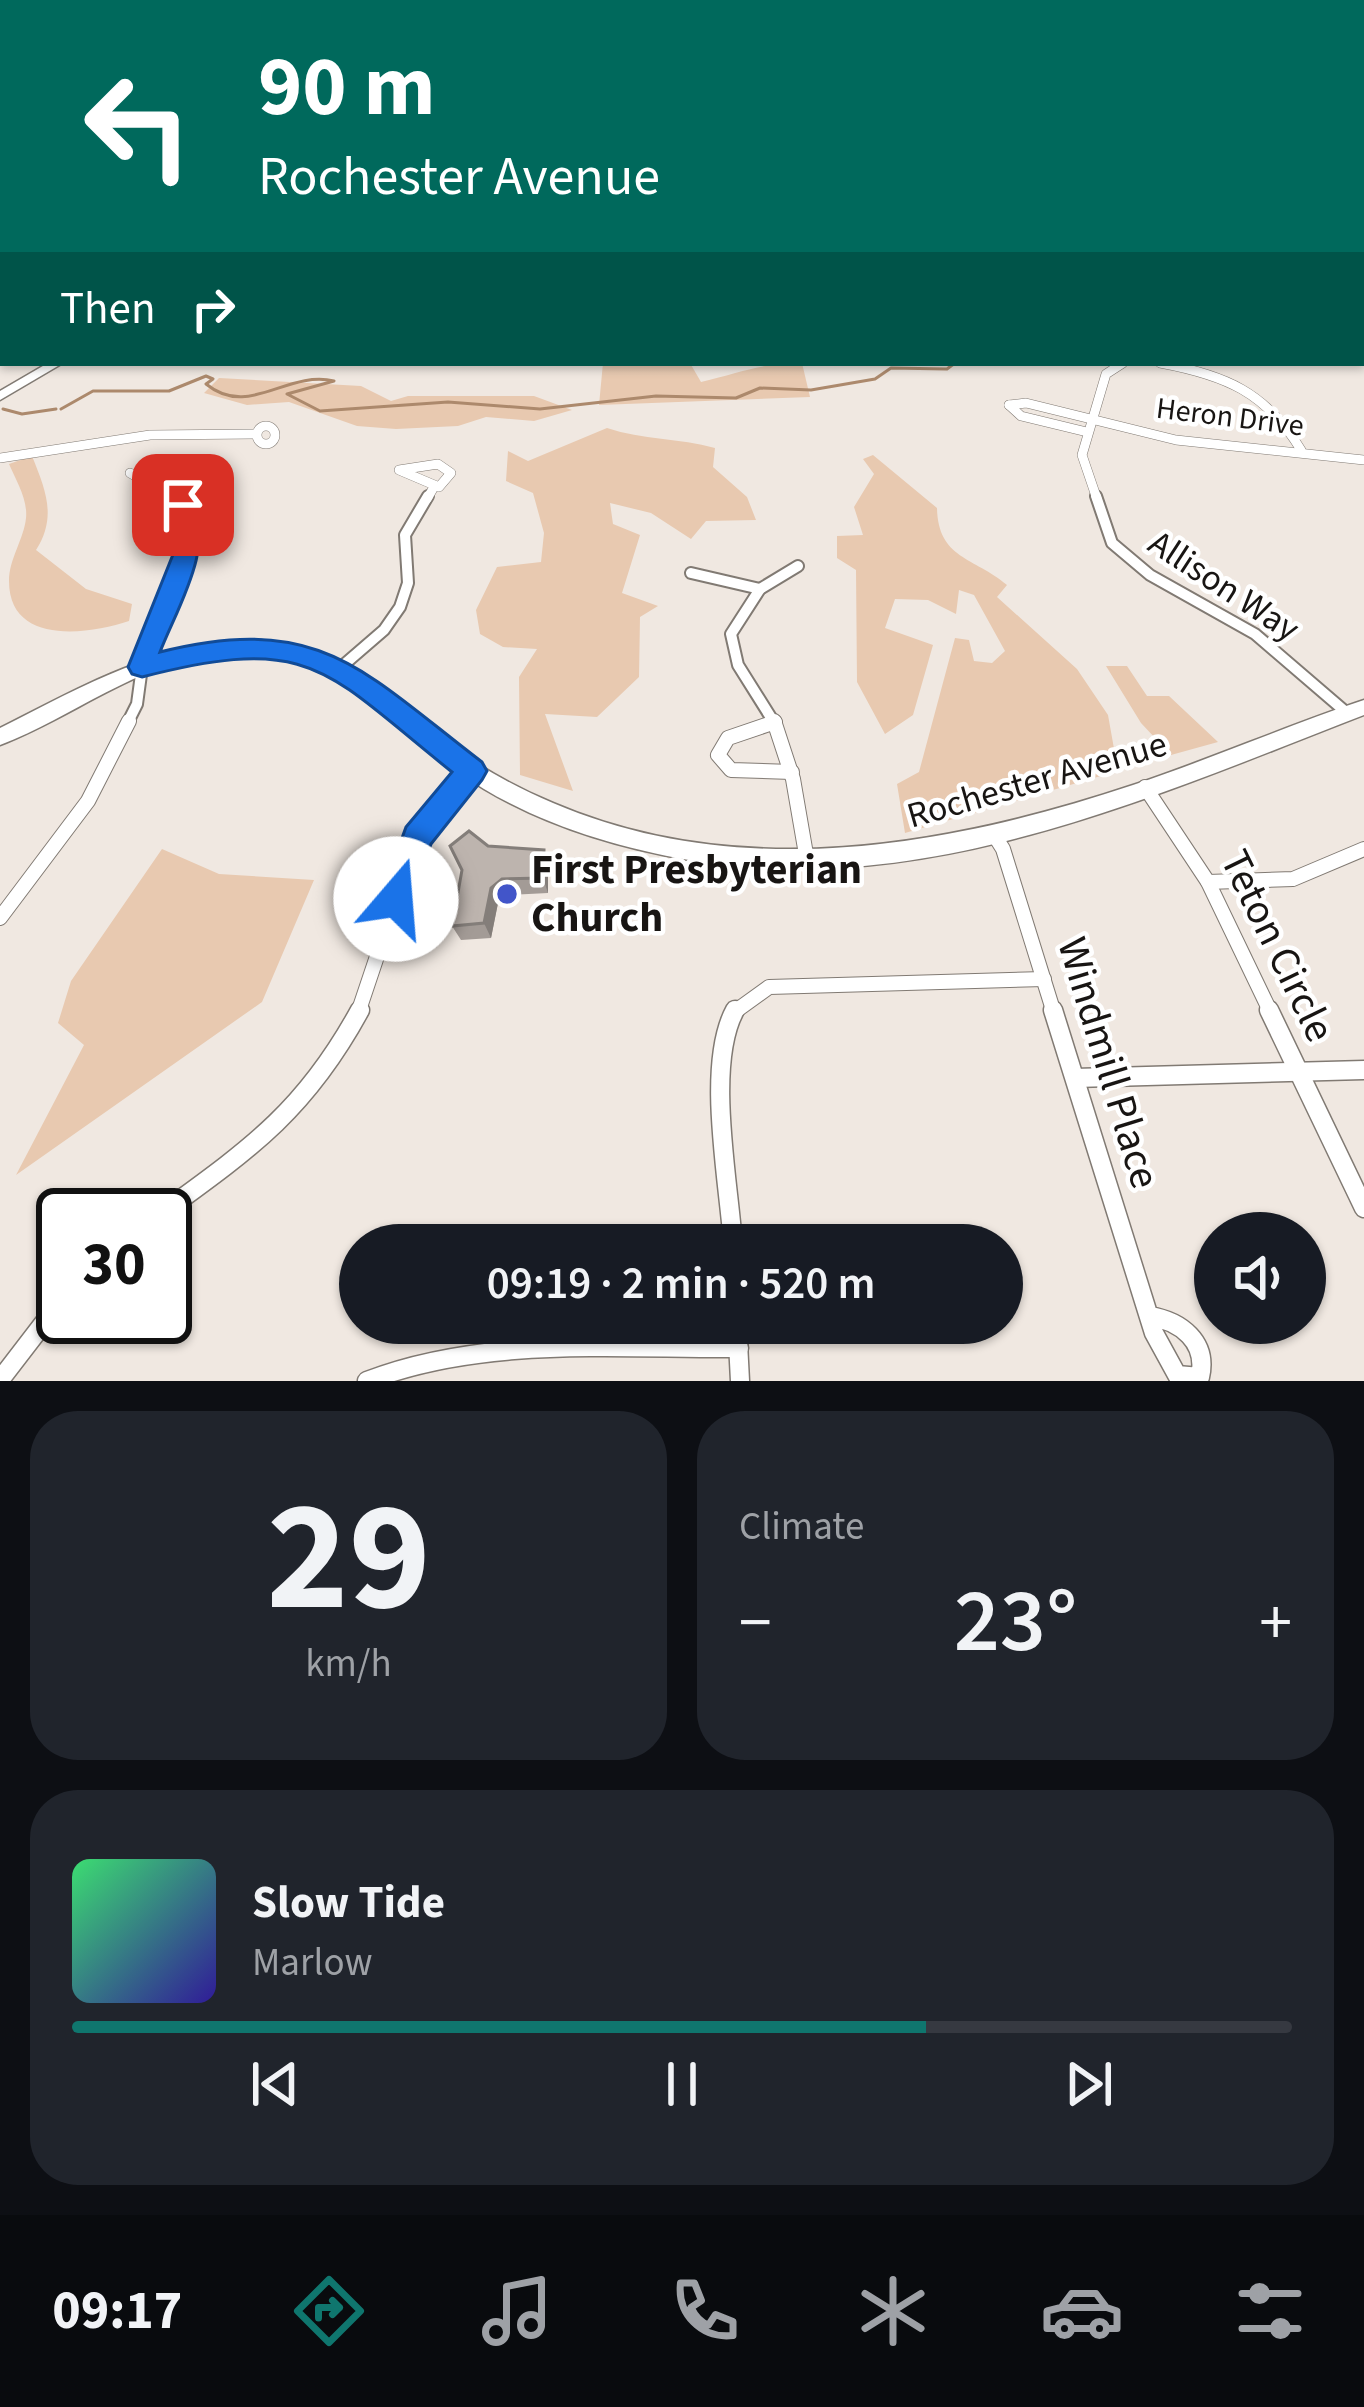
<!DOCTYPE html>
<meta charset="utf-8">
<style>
:root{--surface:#171b24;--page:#20242c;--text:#f1f3f6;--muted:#9ea1a6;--line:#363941;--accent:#0f766e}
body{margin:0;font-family:"Source Sans 3",sans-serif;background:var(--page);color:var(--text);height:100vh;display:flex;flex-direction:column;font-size:45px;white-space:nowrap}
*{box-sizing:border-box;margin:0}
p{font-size:39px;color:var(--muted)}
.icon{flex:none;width:66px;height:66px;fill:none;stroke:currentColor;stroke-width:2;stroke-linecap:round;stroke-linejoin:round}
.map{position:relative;height:1381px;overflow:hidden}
.details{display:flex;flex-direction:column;gap:30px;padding:30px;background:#0d0f14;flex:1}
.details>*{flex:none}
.banner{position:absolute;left:0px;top:0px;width:1365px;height:366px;box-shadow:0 3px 9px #0004;background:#00695c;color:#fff;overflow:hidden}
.tools{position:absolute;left:1194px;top:1212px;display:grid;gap:24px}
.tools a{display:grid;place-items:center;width:132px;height:132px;border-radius:50%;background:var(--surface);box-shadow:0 3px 9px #0004;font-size:60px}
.speed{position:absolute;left:36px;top:1188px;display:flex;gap:24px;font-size:60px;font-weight:700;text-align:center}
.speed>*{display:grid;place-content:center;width:156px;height:156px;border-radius:50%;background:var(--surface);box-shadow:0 3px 9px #0004;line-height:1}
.speed .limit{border:6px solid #111;border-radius:18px;background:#fff;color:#111}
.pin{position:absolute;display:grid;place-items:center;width:102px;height:102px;color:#fff;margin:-51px;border-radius:24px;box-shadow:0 6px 18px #0006}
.me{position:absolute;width:132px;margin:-66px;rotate:18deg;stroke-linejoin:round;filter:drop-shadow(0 0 9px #0008)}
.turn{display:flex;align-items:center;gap:42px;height:252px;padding:0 60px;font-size:54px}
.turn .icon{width:156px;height:156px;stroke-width:2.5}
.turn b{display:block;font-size:84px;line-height:102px}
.then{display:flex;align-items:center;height:114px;padding:0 60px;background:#0003;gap:24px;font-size:45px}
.big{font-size:90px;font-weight:600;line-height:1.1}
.details .widget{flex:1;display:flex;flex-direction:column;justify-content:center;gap:18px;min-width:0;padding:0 42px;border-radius:48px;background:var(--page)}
.details .dial{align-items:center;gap:0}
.dial b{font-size:156px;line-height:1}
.song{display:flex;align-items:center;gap:36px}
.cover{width:144px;height:144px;border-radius:18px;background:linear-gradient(135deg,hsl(140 70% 55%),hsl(250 70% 35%))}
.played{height:12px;border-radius:6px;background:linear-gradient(90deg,var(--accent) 70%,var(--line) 70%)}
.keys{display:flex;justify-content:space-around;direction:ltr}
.heat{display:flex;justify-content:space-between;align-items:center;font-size:66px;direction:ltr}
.details .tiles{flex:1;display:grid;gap:30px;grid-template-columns:1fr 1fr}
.widget:last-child{grid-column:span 2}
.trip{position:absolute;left:339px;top:1224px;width:684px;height:120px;border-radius:60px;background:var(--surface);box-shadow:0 3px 9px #0004;font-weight:600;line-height:120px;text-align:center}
.menu{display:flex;height:192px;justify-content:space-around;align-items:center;background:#090b0e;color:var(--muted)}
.menu .icon{width:84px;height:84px}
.menu .active{color:var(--accent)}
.menu b{font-size:54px;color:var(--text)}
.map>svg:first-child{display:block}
.green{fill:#e8c9b0}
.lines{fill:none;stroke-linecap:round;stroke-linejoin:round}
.stream{stroke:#ac896c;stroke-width:3}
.minor-far3-casing{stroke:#817a73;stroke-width:10}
.minor-far2-casing{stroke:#817a73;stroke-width:14}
.minor-far1-casing{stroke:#817a73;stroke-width:16}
.minor-casing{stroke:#817a73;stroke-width:21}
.secondary-casing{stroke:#817a73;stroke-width:3}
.minor-far3{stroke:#fff;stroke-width:9}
.minor-far2{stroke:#fff;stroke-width:10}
.minor-far1{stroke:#fff;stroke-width:14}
.minor{stroke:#fff;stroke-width:18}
.secondary{fill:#fff;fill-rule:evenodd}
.wall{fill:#a39b96}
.shaded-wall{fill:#847e7a}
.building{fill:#bdb4ae;stroke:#847e7a;stroke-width:3}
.route{fill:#1a73e8;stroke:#114b97;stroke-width:3}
.poi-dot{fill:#4255c9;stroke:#fff;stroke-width:4.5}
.labels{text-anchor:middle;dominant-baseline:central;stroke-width:9;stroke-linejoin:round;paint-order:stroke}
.far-street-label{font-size:30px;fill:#181513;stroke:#fff}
.street-label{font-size:36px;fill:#181513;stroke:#fff}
.near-poi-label{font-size:42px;font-weight:bold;fill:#181513;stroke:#fff;text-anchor:start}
.near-street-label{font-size:42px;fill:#181513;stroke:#fff}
</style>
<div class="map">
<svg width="1364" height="1381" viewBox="0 0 1364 1381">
<rect width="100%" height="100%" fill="#f0e8e1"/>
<!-- green -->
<g class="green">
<path d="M603 363H690L701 382C740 373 760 363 802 363L810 397 599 405Z"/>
<path d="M219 378 361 386 391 401 408 396H534L572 410 534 421 486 417 458 426 396 429 357 426 289 402 247 405 204 393Z"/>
<path d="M607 428C643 440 679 438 715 448L713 467 747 497 756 520 706 521 691 539 651 513 610 503 613 524 640 535 622 593 658 606 640 617 639 677 597 717 545 714 573 791 520 775 519 677 537 649 503 647 480 634 476 610 497 567 541 562 544 533 533 493 506 481 508 451 528 461Z"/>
<path d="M873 455 937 508C938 559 974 557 1007 585L997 597 1077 669 1108 715 1118 771 905 833 897 784 919 772 955 638 969 640 974 661 992 663 1005 651 974 595 959 590 956 614 928 600 895 599 885 628 933 645 913 715 885 734 857 682 856 570 837 558V536L863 535 854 507 874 474 863 459Z"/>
<path d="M32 456C46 491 57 517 36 550L86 589 132 604 129 621C87 635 9 645 9 581 9 559 24 539 26 518 28 500 16 480 9 464Z"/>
<path d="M1106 666H1127L1147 696H1169L1218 742 1171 755 1141 723Z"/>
<path d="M162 849 219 874 314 880 262 1002 16 1175 84 1045 58 1023 71 981Z"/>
</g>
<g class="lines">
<!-- stream -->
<g class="stream">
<path d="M3 409 22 414 56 409"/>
<path d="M61 409 93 391H169L206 376 213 379 206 384C249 419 286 370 334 381L287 394 320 411 448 402 540 409 656 396 736 398 760 388 811 390 875 379 891 368 947 369 955 363"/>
</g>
<!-- minor-far3 casing -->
<g class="minor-far3-casing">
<g id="minor-far3">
<path d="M1160 363C1225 375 1266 392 1301 450"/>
<path d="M1009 405 1026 403 1176 440 1364 460"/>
<path d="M1009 405 1021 416 1087 432"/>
<circle cx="266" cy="435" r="9"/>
<path d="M0 458 150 435 255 434"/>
<path d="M438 464 451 473 439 487 399 470Z"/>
<path d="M130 473 175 499"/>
<path d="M427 499 434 487"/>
<path d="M1097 499 1082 455 1106 374 1123 363"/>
</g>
</g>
<!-- minor-far2 casing -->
<g class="minor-far2-casing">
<g id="minor-far2">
<path d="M1096 496 1112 543 1150 575 1255 634 1347 713"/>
<path d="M691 573 760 589"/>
<path d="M340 668 384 630 400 607 408 583 405 535 428 496"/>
<path d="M127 724 137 704 142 667 189 542 187 516 171 496"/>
<path d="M769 724 775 722"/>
<path d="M775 724 738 665 731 634 760 589 798 566"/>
</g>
</g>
<!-- minor-far1 casing -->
<g class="minor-far1-casing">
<g id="minor-far1">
<path d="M774 721 793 779 807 860"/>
<path d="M775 722 728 738 718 755 731 770 792 772"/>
<path d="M1145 787 1208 882 1271 1013"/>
<path d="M993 833 1003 849 1054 1013"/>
<path d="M1208 882 1293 879 1364 849"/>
<path d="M0 918 88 801 129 721"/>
<path d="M358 1013 417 837 472 771"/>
<path d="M733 1013 769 987 1044 979"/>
</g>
</g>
<!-- minor casing -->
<g class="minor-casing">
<g id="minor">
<path d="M1053 1010 1154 1333 1177 1375 1200 1377C1208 1342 1181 1321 1149 1316"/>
<path d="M1269 1010 1364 1208"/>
<path d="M1075 1078 1364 1070"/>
<path d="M159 1215C250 1149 305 1111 360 1010"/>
<path d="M733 1245C729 1182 705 1065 735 1010"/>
<path d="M737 1323 740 1381"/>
<path d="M0 1380 63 1298"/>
<path d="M367 1381C483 1336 616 1349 739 1348"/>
</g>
</g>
<!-- secondary casing -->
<g class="secondary-casing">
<g id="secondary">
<rect x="1362" y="297" width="2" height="7"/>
<path d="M48 363H63L0 400V391Z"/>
<path d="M261 640C288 645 314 651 339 664 385 687 422 726 464 755 492 774 522 790 553 803 739 883 947 847 1133 785 1211 759 1286 726 1364 700V715C1152 797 922 901 689 860 619 848 546 826 484 789 392 734 337 642 217 655 136 663 74 717 0 745V728C91 682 156 643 261 640Z"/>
</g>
</g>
<!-- minor-far3 -->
<use href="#minor-far3" class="minor-far3"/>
<!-- minor-far2 -->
<use href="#minor-far2" class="minor-far2"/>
<!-- minor-far1 -->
<use href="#minor-far1" class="minor-far1"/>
<!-- minor -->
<use href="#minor" class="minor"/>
<!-- secondary -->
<use href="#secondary" class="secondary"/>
</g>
<!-- wall -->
<path class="wall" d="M488 846 544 850 548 866V893L509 895 498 903 491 938 461 940 452 926Z"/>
<!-- shaded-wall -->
<g class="shaded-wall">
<path d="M544 850 548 866V893L543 878Z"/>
<path d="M502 879 509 895 498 903 491 938 484 923 491 888Z"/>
</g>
<!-- building -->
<path class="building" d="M469 831 488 846 544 850 543 878 502 879 491 888 484 923 452 926 462 870 450 846Z"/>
<!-- sky -->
<linearGradient id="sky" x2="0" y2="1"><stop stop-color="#90a3b6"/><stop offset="0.49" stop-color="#f8f5f2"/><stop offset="1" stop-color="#f8f5f2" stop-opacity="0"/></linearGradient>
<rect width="1364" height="378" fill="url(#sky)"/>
<!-- route -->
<path class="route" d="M183 498 191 500C217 544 177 608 160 652 320 612 363 671 482 762L487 771 482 780 431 844 408 911 396 915 385 911 380 899 406 827 452 772C324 670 313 633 142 677L132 674 128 667 178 542 179 522 172 505Z"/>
<!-- markers -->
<circle class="poi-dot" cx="507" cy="894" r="12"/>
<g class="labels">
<!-- far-street labels -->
<g class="far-street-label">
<text transform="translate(1230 417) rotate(7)">Heron Drive</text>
</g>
<!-- street labels -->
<g class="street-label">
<text transform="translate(1224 586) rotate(33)">Allison Way</text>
<text transform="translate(1037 780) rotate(-16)">Rochester Avenue</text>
</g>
<!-- near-poi labels -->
<g class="near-poi-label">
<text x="531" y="870">First Presbyterian<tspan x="531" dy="48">Church</tspan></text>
</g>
<!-- near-street labels -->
<g class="near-street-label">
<text transform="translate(1277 946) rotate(64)">Teton Circle</text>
<text transform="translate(1108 1063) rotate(73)">Windmill Place</text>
</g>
</g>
</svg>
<div class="tools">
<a><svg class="icon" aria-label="sound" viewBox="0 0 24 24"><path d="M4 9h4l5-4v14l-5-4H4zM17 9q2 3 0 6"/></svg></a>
</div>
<div class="speed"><div class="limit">30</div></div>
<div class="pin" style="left:183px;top:505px;background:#d93025"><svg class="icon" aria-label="arrive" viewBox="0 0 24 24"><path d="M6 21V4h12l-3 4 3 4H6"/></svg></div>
<svg class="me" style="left:396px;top:899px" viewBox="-20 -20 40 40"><circle r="19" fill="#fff"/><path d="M0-13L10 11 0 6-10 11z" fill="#1a73e8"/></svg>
<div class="trip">09:19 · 2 min · 520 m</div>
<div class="banner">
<div class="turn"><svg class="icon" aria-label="left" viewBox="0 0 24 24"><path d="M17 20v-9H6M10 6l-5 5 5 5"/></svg><div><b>90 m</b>Rochester Avenue</div></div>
<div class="then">Then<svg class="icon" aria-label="right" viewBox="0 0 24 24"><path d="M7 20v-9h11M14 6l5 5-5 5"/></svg></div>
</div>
</div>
<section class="details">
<div class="tiles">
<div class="widget dial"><b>29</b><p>km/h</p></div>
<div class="widget"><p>Climate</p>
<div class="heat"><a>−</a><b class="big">23°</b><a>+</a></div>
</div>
<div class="widget">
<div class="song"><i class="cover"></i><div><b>Slow Tide</b><p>Marlow</p></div></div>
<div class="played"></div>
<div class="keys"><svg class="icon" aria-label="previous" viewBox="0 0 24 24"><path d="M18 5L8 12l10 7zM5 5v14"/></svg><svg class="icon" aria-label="pause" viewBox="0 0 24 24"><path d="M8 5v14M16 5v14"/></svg><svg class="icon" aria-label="next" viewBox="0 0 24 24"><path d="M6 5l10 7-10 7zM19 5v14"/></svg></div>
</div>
</div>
</section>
<nav class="menu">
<b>09:17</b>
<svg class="icon active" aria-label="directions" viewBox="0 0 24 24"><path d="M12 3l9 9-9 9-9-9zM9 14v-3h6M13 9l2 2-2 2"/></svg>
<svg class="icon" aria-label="music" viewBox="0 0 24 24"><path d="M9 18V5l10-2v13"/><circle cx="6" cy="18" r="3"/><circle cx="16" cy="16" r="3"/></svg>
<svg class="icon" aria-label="phone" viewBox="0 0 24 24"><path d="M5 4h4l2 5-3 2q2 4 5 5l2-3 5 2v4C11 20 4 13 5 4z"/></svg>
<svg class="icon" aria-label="climate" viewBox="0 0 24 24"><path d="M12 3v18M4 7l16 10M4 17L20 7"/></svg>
<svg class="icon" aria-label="car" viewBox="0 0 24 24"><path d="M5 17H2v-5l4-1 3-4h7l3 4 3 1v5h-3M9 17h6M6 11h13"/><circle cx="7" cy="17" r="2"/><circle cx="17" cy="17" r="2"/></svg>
<svg class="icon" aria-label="filters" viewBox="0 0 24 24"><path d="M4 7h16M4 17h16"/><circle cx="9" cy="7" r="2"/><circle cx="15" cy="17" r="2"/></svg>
</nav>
